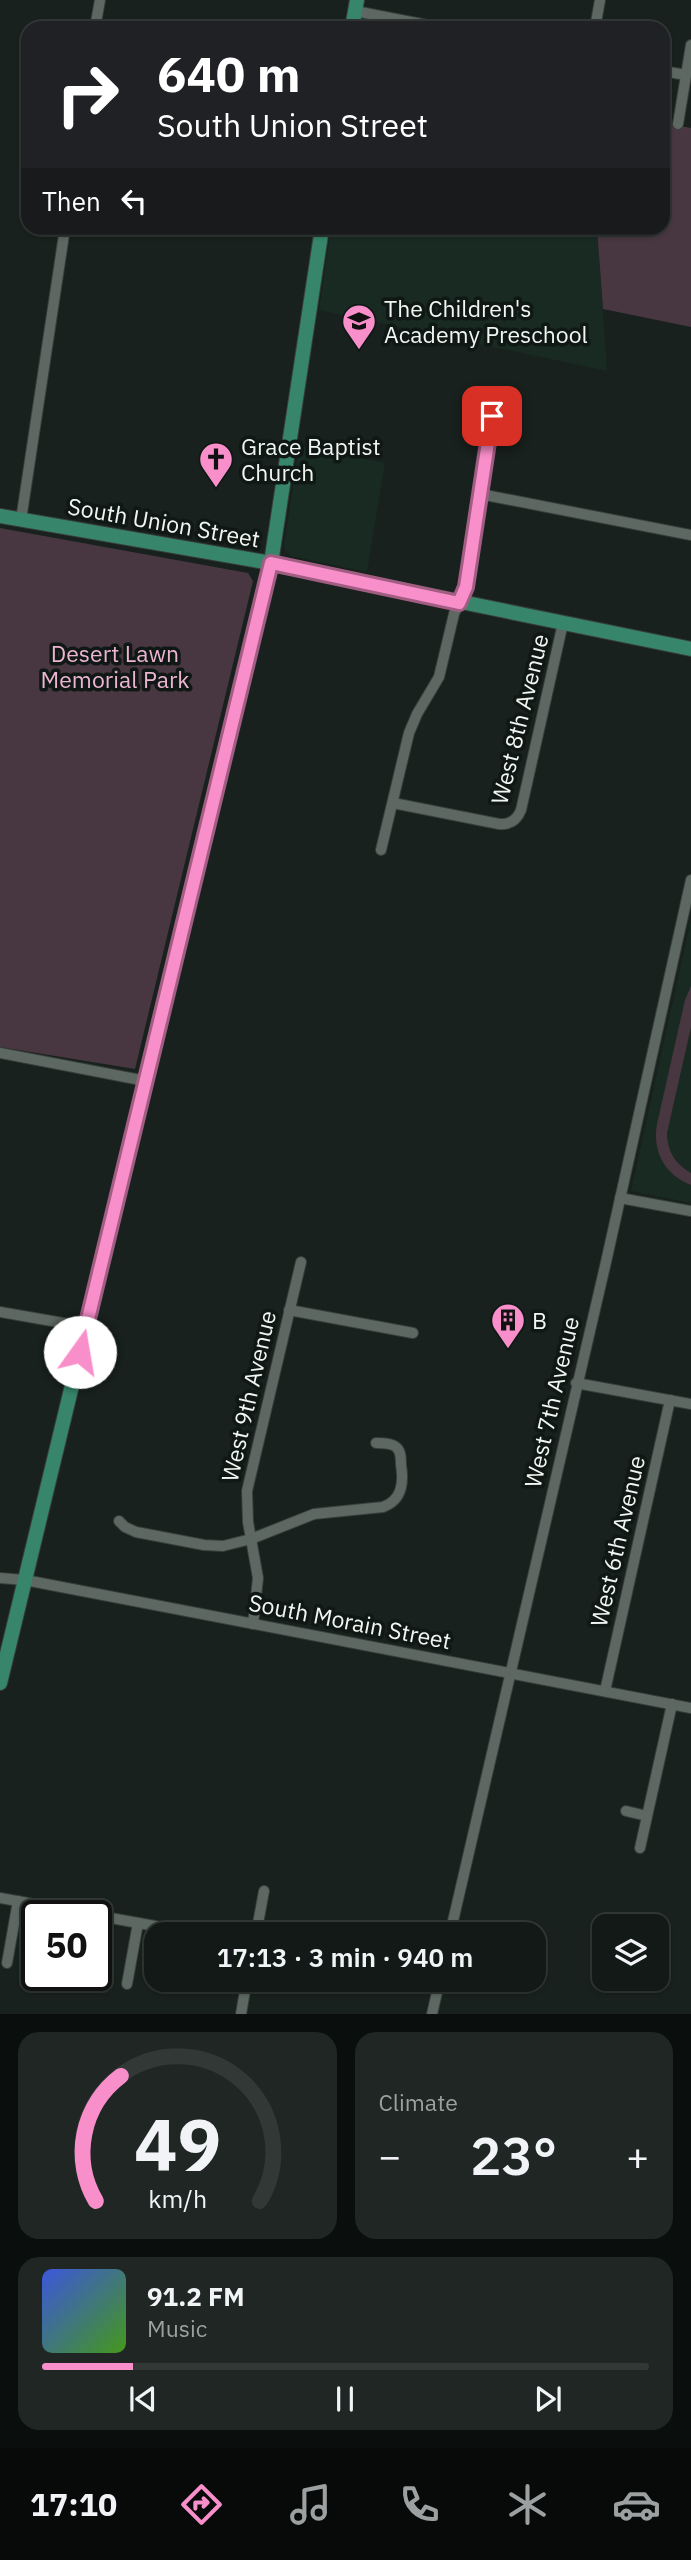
<!DOCTYPE html>
<meta charset="utf-8">
<style>
:root{--surface:#121916;--page:#1f2623;--text:#f1f3f6;--muted:#9ca0a1;--line:#313835;--accent:#f98fca}
body{margin:0;font-family:"IBM Plex Sans",sans-serif;background:var(--page);color:var(--text);height:100vh;display:flex;flex-direction:column;font-size:26px;white-space:nowrap}
*{box-sizing:border-box;margin:0}
p{font-size:23px;color:var(--muted)}
.icon{flex:none;width:38px;height:38px;fill:none;stroke:currentColor;stroke-width:2;stroke-linecap:round;stroke-linejoin:round}
.map{position:relative;height:2014px;overflow:hidden}
.drawer{display:flex;flex-direction:column;gap:18px;padding:18px;background:#0a0e0c;flex:1}
.drawer>*{flex:none}
.guide{position:absolute;left:21px;top:21px;width:649px;height:214px;border-radius:21px;box-shadow:0 2px 5px #0004,0 0 0 2px var(--line);background:#202124;color:#fff;overflow:hidden}
.tools{position:absolute;left:592px;top:1914px;display:grid;gap:14px}
.tools a{display:grid;place-items:center;width:77px;height:77px;border-radius:14px;background:var(--surface);box-shadow:0 2px 5px #0004,0 0 0 2px var(--line);font-size:35px}
.speed{position:absolute;left:21px;top:1900px;display:flex;gap:14px;font-size:35px;font-weight:700;text-align:center}
.speed>*{display:grid;place-content:center;width:91px;height:91px;border-radius:50%;background:var(--surface);box-shadow:0 2px 5px #0004,0 0 0 2px var(--line);line-height:1}
.speed .limit{border:4px solid #111;border-radius:10px;background:#fff;color:#111}
.pin{position:absolute;display:grid;place-items:center;width:60px;height:60px;color:#fff;margin:-30px;border-radius:14px;box-shadow:0 4px 10px #0006}
.me{position:absolute;width:77px;margin:-38px;rotate:13deg;stroke-linejoin:round;filter:drop-shadow(0 0 5px #0008)}
.turn{display:flex;align-items:center;gap:24px;height:147px;padding:0 21px;font-size:32px}
.turn .icon{width:91px;height:91px;stroke-width:2.5}
.turn b{display:block;font-size:49px;line-height:60px}
.then{display:flex;align-items:center;height:66px;padding:0 21px;background:#0003;gap:14px;font-size:26px}
.big{font-size:52px;font-weight:600;line-height:1.1}
.drawer .tile{flex:1;display:flex;flex-direction:column;justify-content:center;gap:10px;min-width:0;padding:0 24px;border-radius:21px;background:var(--page)}
.drawer .dial{align-items:center;gap:0}
.dial svg{height:182px;overflow:visible;fill:none;stroke:var(--line);stroke-width:7;stroke-linecap:round;text-anchor:middle}
.dial text{fill:var(--text);stroke:none}
.song{display:flex;align-items:center;gap:21px}
.cover{width:84px;height:84px;border-radius:10px;background:linear-gradient(135deg,hsl(230 70% 55%),hsl(100 70% 35%))}
.played{height:7px;border-radius:4px;background:linear-gradient(90deg,var(--accent) 15%,var(--line) 15%)}
.keys{display:flex;justify-content:space-around;direction:ltr}
.heat{display:flex;justify-content:space-between;align-items:center;font-size:38px;direction:ltr}
.drawer .tiles{flex:1;display:grid;gap:18px;grid-template-columns:1fr 1fr}
.tile:last-child{grid-column:span 2}
.trip{position:absolute;left:144px;top:1922px;width:402px;height:70px;border-radius:21px;background:var(--surface);box-shadow:0 2px 5px #0004,0 0 0 2px var(--line);font-weight:600;line-height:70px;text-align:center}
.tab-bar{display:flex;height:112px;justify-content:space-around;align-items:center;background:#070a09;color:var(--muted)}
.tab-bar .icon{width:49px;height:49px}
.tab-bar .active{color:var(--accent)}
.tab-bar b{font-size:32px;color:var(--text)}
.map>svg:first-child{display:block}
.built{fill:#192a23}
.green{fill:#483740}
.lines{fill:none;stroke-linecap:round;stroke-linejoin:round}
.minor-casing{stroke:#383f3b;stroke-width:12}
.major-casing{stroke:#383f3b;stroke-width:16}
.minor{stroke:#5d6862;stroke-width:10}
.major{stroke:#37866c;stroke-width:14}
.route-casing{stroke:#a25d83;stroke-width:18}
.route{stroke:#f98fca;stroke-width:12}
.labels{text-anchor:middle;dominant-baseline:central;stroke-width:7;stroke-linejoin:round;paint-order:stroke}
.poi-label{font-size:23px;fill:#f0f7f3;stroke:#0f1814;text-anchor:start}
.street-label{font-size:23px;fill:#f0f7f3;stroke:#0f1814}
.park-label{font-size:23px;fill:#ecb4d1;stroke:#0f1814}
</style>
<div class="map">
<svg width="691" height="2014" viewBox="0 0 691 2014">
<rect width="100%" height="100%" fill="#18211d"/>
<!-- built -->
<g class="built">
<path d="M331 228H597L607 371 319 310Z"/>
<path d="M299 446 385 463 367 572 291 556 286 552 284 546Z"/>
<path d="M690 924H691V1203L631 1191Z"/>
</g>
<!-- green -->
<g class="green">
<path d="M663 123 691 128V327L603 309 597 228H663Z"/>
<path d="M0 528 248 573 253 581 135 1069 0 1047Z"/>
<path d="M691 986V1027L667 1133C667 1151 675 1164 691 1173V1185C665 1175 652 1151 657 1124L685 1000Z"/>
</g>
<g class="lines">
<!-- minor casing -->
<g class="minor-casing">
<g id="minor">
<path d="M355 11 442 28"/>
<path d="M95 28 100 0"/>
<path d="M595 28 600 0"/>
<path d="M663 71 686 75"/>
<path d="M678 124 691 45"/>
<path d="M480 494 691 535"/>
<path d="M21 520 65 228"/>
<path d="M393 803 499 824C510 825 517 820 521 810L563 623"/>
<path d="M381 850 409 733 417 714 439 677 454 614 466 587 492 416"/>
<path d="M0 1053 146 1081"/>
<path d="M620 1198 691 1211"/>
<path d="M289 1310 413 1333"/>
<path d="M0 1312 86 1327"/>
<path d="M576 1383 691 1404"/>
<path d="M119 1521 125 1527 136 1532 204 1545 223 1546 251 1539 314 1514 383 1507C402 1500 404 1483 401 1465 401 1459 401 1452 397 1448 393 1443 382 1443 376 1443"/>
<path d="M0 1578 25 1580 691 1708"/>
<path d="M253 1624 258 1578 248 1522 247 1491 301 1262"/>
<path d="M605 1691 670 1400"/>
<path d="M626 1811 647 1816"/>
<path d="M640 1848 672 1704"/>
<path d="M0 1898 199 1934"/>
<path d="M256 1934 264 1891"/>
<path d="M450 1934 606 1262 691 880"/>
<path d="M7 1963 18 1901"/>
<path d="M127 1984 138 1923"/>
<path d="M241 2014 247 1979"/>
<path d="M432 2014 440 1979"/>
</g>
</g>
<!-- major casing -->
<g class="major-casing">
<g id="major">
<path d="M352 28 357 0"/>
<path d="M0 516 271 563 691 649"/>
<path d="M0 1683 271 563 322 228"/>
</g>
</g>
<!-- minor -->
<use href="#minor" class="minor"/>
<!-- major -->
<use href="#major" class="major"/>
</g>
<g class="lines">
<!-- route casing -->
<g class="route-casing">
<path id="route" d="M80 1352 271 563 459 603 466 587 492 416"/>
</g>
<!-- route -->
<use href="#route" class="route"/>
</g>
<!-- icons -->
<defs>
<g id="school-pin" transform="scale(1.75)"><path d="M0 17L-7.5 6A9.5 9.5 0 1 1 7.5 6Z" fill="#f98fca" stroke="#0f1814"/><path d="M0-5L7-2L0 1L-7-2ZM-4 1L0 2.5L4 1V4Q0 6-4 4Z" fill="#111"/></g>
<g id="church-pin" transform="scale(1.75)"><path d="M0 17L-7.5 6A9.5 9.5 0 1 1 7.5 6Z" fill="#f98fca" stroke="#0f1814"/><path d="M-1.2-6h2.4v3.5h3.3v2.4h-3.3V6h-2.4V-.1h-3.3v-2.4h3.3Z" fill="#111"/></g>
<g id="building-pin" transform="scale(1.75)"><path d="M0 17L-7.5 6A9.5 9.5 0 1 1 7.5 6Z" fill="#f98fca" stroke="#0f1814"/><path d="M-4-6H4V6H1V3H-1V6H-4ZM-2.5-4.3h1.7v1.8h-1.7ZM.8-4.3h1.7v1.8H.8ZM-2.5-1h1.7V.8h-1.7ZM.8-1h1.7V.8H.8Z" fill="#111"/></g>
</defs>
<g fill-rule="evenodd">
<use href="#school-pin" x="359" y="321"/>
<use href="#church-pin" x="216" y="459"/>
<use href="#building-pin" x="508" y="1320"/>
</g>
<g class="labels">
<!-- poi labels -->
<g class="poi-label">
<text x="384" y="308">The Children's<tspan x="384" dy="26">Academy Preschool</tspan></text>
<text x="241" y="446">Grace Baptist<tspan x="241" dy="26">Church</tspan></text>
<text x="532" y="1320">B</text>
</g>
<!-- street labels -->
<g class="street-label">
<text transform="translate(164 522) rotate(10)">South Union Street</text>
<text transform="translate(519 719) rotate(-76)">West 8th Avenue</text>
<text transform="translate(248 1396) rotate(-77)">West 9th Avenue</text>
<text transform="translate(551 1402) rotate(-77)">West 7th Avenue</text>
<text transform="translate(617 1541) rotate(-77)">West 6th Avenue</text>
<text transform="translate(350 1621) rotate(11)">South Morain Street</text>
</g>
<!-- park labels -->
<g class="park-label">
<text x="115" y="653">Desert Lawn<tspan x="115" dy="26">Memorial Park</tspan></text>
</g>
</g>
</svg>
<div class="tools">
<a><svg class="icon" aria-label="layers" viewBox="0 0 24 24"><path d="M12 4l9 5-9 5-9-5zM3 14l9 5 9-5"/></svg></a>
</div>
<div class="speed"><div class="limit">50</div></div>
<div class="pin" style="left:492px;top:416px;background:#d93025"><svg class="icon" aria-label="arrive" viewBox="0 0 24 24"><path d="M6 21V4h12l-3 4 3 4H6"/></svg></div>
<svg class="me" style="left:80px;top:1352px" viewBox="-20 -20 40 40"><circle r="19" fill="#fff"/><path d="M0-13L10 11 0 6-10 11z" fill="#f98fca"/></svg>
<div class="trip">17:13 · 3 min · 940 m</div>
<div class="guide">
<div class="turn"><svg class="icon" aria-label="right" viewBox="0 0 24 24"><path d="M7 20v-9h11M14 6l5 5-5 5"/></svg><div><b>640 m</b>South Union Street</div></div>
<div class="then">Then<svg class="icon" aria-label="left" viewBox="0 0 24 24"><path d="M17 20v-9H6M10 6l-5 5 5 5"/></svg></div>
</div>
</div>
<section class="drawer">
<div class="tiles">
<div class="tile dial"><svg viewBox="0 0 100 80">
<path d="M14 69A42 42 0 1 1 86 69"/>
<path d="M14 69A42 42 0 0 1 25 14" stroke="#f98fca"/>
<text x="50" y="56" font-size="32" font-weight="700">49</text>
<text x="50" y="72" font-size="11">km/h</text>
</svg></div>
<div class="tile"><p>Climate</p>
<div class="heat"><a>−</a><b class="big">23°</b><a>+</a></div>
</div>
<div class="tile">
<div class="song"><i class="cover"></i><div><b>91.2 FM</b><p>Music</p></div></div>
<div class="played"></div>
<div class="keys"><svg class="icon" aria-label="previous" viewBox="0 0 24 24"><path d="M18 5L8 12l10 7zM5 5v14"/></svg><svg class="icon" aria-label="pause" viewBox="0 0 24 24"><path d="M8 5v14M16 5v14"/></svg><svg class="icon" aria-label="next" viewBox="0 0 24 24"><path d="M6 5l10 7-10 7zM19 5v14"/></svg></div>
</div>
</div>
</section>
<nav class="tab-bar">
<b>17:10</b>
<svg class="icon active" aria-label="directions" viewBox="0 0 24 24"><path d="M12 3l9 9-9 9-9-9zM9 14v-3h6M13 9l2 2-2 2"/></svg>
<svg class="icon" aria-label="music" viewBox="0 0 24 24"><path d="M9 18V5l10-2v13"/><circle cx="6" cy="18" r="3"/><circle cx="16" cy="16" r="3"/></svg>
<svg class="icon" aria-label="phone" viewBox="0 0 24 24"><path d="M5 4h4l2 5-3 2q2 4 5 5l2-3 5 2v4C11 20 4 13 5 4z"/></svg>
<svg class="icon" aria-label="climate" viewBox="0 0 24 24"><path d="M12 3v18M4 7l16 10M4 17L20 7"/></svg>
<svg class="icon" aria-label="car" viewBox="0 0 24 24"><path d="M5 17H2v-5l4-1 3-4h7l3 4 3 1v5h-3M9 17h6M6 11h13"/><circle cx="7" cy="17" r="2"/><circle cx="17" cy="17" r="2"/></svg>
</nav>
